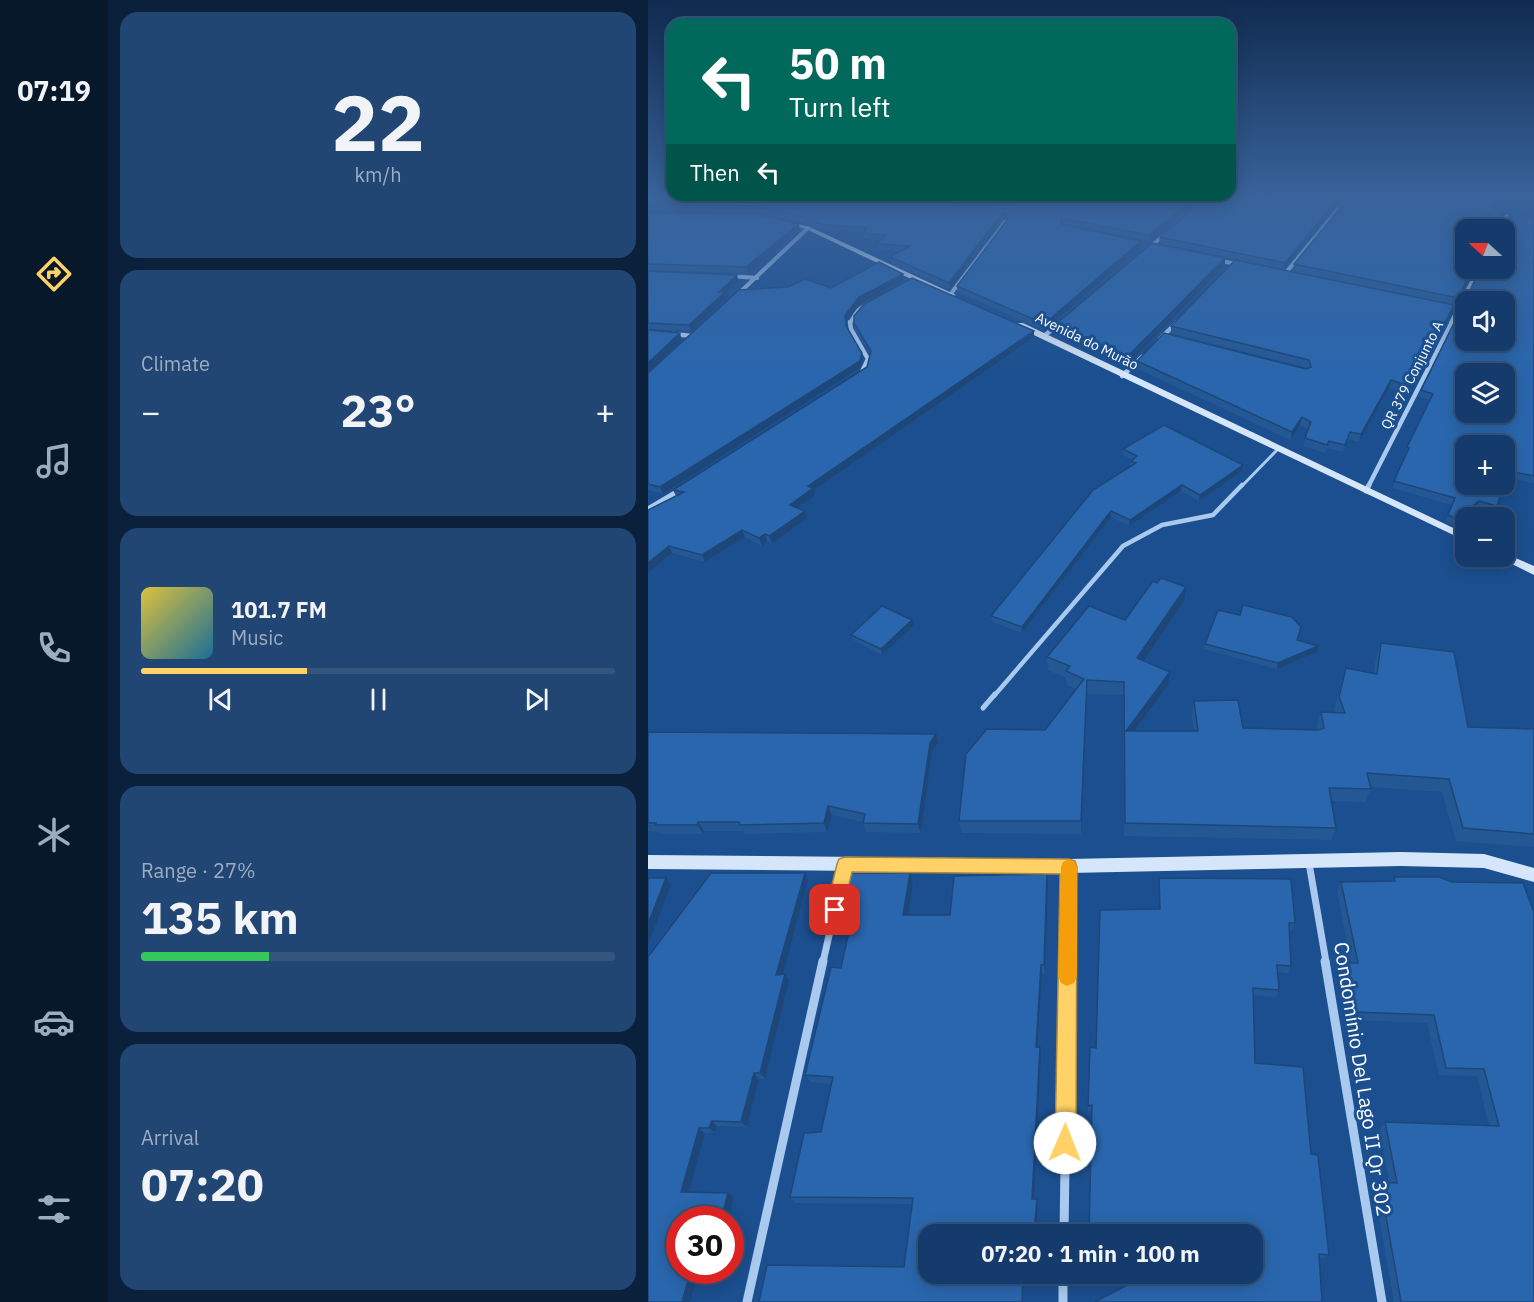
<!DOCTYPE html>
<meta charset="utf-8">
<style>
:root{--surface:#143b6b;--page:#214673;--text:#f1f3f6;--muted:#9dadc1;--line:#33557e;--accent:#ffd166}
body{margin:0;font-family:"IBM Plex Sans",sans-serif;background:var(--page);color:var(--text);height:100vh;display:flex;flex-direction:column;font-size:22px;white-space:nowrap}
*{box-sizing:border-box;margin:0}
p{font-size:20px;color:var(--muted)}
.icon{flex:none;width:33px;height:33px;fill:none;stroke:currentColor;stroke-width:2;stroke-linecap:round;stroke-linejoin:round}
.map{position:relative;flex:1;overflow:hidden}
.details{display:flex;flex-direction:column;gap:12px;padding:12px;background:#0b203b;width:540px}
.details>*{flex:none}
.guide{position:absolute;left:18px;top:18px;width:570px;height:183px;border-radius:18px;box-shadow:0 3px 15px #0003,0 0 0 2px var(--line);background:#00695c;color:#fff;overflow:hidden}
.needle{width:39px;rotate:291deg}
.tools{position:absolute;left:807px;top:219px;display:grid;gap:12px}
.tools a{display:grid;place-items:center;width:60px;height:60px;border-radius:12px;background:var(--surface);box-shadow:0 3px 15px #0003,0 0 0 2px var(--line);font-size:30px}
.speed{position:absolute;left:18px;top:1206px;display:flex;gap:12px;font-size:30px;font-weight:700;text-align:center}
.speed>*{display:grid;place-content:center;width:78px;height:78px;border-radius:50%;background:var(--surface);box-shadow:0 3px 15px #0003,0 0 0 2px var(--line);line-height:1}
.speed .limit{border:9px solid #d22;background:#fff;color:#111}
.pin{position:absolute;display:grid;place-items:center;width:51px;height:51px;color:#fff;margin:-26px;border-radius:12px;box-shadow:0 3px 9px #0006}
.me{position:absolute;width:66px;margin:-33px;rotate:1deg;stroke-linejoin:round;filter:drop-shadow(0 0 4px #0008)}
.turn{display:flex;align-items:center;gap:21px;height:126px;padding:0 24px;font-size:27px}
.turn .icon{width:78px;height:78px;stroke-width:2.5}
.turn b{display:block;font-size:42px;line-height:51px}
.then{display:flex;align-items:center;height:57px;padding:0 24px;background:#0003;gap:12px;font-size:22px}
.big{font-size:45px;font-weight:700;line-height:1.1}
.details .card{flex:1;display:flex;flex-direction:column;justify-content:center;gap:9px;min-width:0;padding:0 21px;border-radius:18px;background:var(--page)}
.details .dial{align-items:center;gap:0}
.dial b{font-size:78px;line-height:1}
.song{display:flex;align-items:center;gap:18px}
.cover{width:72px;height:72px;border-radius:9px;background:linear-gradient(135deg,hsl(50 70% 55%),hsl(200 70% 35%))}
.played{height:6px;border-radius:3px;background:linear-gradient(90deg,var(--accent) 35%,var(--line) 35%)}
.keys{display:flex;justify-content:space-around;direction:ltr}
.heat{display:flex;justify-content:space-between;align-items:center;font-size:33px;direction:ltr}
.charge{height:9px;border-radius:4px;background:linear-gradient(90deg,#34c759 27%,var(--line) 0)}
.trip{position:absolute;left:270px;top:1224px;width:345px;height:60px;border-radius:18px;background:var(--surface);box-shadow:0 3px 15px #0003,0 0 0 2px var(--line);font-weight:700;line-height:60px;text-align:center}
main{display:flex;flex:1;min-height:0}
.dock{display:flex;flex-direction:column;width:108px;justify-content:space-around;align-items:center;background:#08182b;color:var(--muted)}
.dock .icon{width:42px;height:42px}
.dock .active{color:var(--accent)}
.dock b{font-size:27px;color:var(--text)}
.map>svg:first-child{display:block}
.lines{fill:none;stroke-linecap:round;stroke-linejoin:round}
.lane-far2{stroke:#a9c9ee;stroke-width:3}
.lane-far1{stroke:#a9c9ee;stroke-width:4.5}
.lane{stroke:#a9c9ee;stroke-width:5}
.street-far4{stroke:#a9c9ee;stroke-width:4}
.street-far3{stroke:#a9c9ee;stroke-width:4.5}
.street-far2{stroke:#a9c9ee;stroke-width:5}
.street-far1{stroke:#a9c9ee;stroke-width:7}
.street{stroke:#a9c9ee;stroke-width:9}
.secondary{fill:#d6e6fa;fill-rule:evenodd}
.wall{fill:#245895}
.shaded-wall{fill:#1d4779}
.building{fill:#2a66ad;stroke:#1d4779;stroke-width:1.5;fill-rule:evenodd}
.route{fill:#ffd166;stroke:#a68842;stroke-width:1.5}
.slow{fill:#f59e0b}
.labels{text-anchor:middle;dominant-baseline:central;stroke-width:6;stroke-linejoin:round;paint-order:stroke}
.far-street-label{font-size:14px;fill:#fff;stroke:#1b4f8f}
.near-street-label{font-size:20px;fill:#fff;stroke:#1b4f8f}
</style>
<main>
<nav class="dock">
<b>07:19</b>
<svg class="icon active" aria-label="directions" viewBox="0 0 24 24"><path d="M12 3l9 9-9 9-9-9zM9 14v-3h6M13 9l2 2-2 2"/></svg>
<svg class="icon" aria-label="music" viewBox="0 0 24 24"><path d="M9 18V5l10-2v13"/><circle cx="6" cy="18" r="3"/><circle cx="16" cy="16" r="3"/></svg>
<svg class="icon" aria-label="phone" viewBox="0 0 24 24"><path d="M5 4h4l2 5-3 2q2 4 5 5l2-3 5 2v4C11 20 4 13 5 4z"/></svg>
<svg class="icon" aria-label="climate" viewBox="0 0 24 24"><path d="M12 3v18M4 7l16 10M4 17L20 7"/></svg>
<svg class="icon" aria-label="car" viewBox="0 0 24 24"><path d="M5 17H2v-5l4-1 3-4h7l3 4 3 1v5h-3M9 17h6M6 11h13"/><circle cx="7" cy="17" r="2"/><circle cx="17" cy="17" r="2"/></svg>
<svg class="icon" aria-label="filters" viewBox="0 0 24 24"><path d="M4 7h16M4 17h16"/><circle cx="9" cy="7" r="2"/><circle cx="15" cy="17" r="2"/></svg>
</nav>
<section class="details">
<div class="card dial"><b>22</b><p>km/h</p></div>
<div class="card"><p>Climate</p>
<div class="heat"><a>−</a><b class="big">23°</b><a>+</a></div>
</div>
<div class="card">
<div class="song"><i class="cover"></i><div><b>101.7 FM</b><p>Music</p></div></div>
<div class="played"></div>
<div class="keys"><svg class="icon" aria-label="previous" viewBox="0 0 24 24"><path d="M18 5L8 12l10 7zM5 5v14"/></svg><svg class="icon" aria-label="pause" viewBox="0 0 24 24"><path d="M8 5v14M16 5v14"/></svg><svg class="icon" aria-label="next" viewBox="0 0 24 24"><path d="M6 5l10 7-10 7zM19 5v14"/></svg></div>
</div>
<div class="card"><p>Range · 27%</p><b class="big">135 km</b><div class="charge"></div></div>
<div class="card"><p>Arrival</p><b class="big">07:20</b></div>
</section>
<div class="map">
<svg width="886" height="1302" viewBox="0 0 886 1302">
<rect width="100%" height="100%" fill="#1b4f8f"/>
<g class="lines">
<!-- lane-far2 -->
<path class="lane-far2" d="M593 487 630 449"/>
<!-- lane-far1 -->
<path class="lane-far1" d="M346 696 475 546 514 525 565 515 594 485"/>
<!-- lane -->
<path class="lane" d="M335 708 347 694"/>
<!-- street-far4 -->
<g class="street-far4">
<path d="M852 230 859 216"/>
<path d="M500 249 517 234"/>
<path d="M569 260 592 265"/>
<path d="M636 275 690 209"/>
<path d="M82 276 109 278"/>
<path d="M302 295 357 222"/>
<path d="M88 296 160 228"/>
<path d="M202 323 210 310 221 303"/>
<path d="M803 323 831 268"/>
</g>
<!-- street-far3 -->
<g class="street-far3">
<path d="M202 322 203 329 220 359 214 372"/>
<path d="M25 334 44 336"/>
<path d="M396 336 412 323"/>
<path d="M512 339 528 323"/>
<path d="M474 376 494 357"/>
<path d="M720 487 804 322"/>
</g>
<!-- street-far2 -->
<g class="street-far2">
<path d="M718 491 721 485"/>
<path d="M0 509 32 490"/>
</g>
<!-- street-far1 -->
<g class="street-far1">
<path d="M661 863 678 962"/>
<path d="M175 962 197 865"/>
<path d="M420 962 421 867"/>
</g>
<!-- street -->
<g class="street">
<path d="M677 961 734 1302"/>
<path d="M416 1234 420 961"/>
<path d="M415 1274V1302"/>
<path d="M99 1302 175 961"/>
</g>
<!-- secondary -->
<g class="secondary">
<path d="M36 213 110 214 162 227 308 295 301 297 158 229 110 218 38 216 36 215Z"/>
<path d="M369 323H375L818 534V541L369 327Z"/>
<path d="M856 553 886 566V575L852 558 851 556H856Z"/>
<path d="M753 852 836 854 886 868V882L836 868 753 866 421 873 0 869V855L421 859Z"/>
</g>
</g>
<!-- wall -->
<g class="wall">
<path d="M0 194 24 195H310L306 206 846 194 845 211 853 218 850 225 853 228 886 218V483L859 478 846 513 828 508 805 525 797 522 804 505 744 488 758 454H756L759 447 782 400 771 397 773 390 856 230 818 268H826L808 305 645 271 646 264 692 208 691 205 687 206 636 269 511 243 512 237 544 210 543 207 501 241 414 223 415 225 493 241V247L396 330 309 292V286L359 220 358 218 354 220 302 289 243 263 242 257 252 251 230 250 229 244 233 240 216 238 215 233 173 230 161 224 110 212 0 210Z"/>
<path d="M0 213 152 230 100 273 0 270Z"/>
<path d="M577 265 480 364 455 357V353L408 332 407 325Z"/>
<path d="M0 271 91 281 79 292 80 297 43 331 0 329Z"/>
<path d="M256 280 213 304 198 321 199 328 215 360 213 367 15 494 0 490V373L183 288Z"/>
<path d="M806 305 804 312 762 394 741 388 711 442 700 439 695 452 679 448 677 453 655 446 660 429 652 425 642 440 488 368 489 361 659 369V368L523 333V326Z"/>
<path d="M206 323 386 331V337L166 490 167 495 150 508 159 518 124 544 119 541 114 546 97 537 57 562 24 553 0 573 28 496 25 490 219 367 222 354 207 330Z"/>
<path d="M475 449 595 465 594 471 551 501 533 491 481 526 463 517 374 633 344 622 343 616 482 466 483 461 484 459 475 455Z"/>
<path d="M536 601 495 661 520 685 487 731H546L544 715 546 701 595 728 670 730 669 725 673 712 687 713 686 710 698 668 726 673 728 656 733 643 820 727 886 729V847L808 841 794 792 722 787 723 789 717 802 683 801 688 828 683 840 476 836 475 695 439 694 433 834 314 833 311 821 397 730 428 689 419 685 418 678 400 670 399 657 477 620Z"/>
<path d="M264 620 266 625 234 655 205 640 203 635Z"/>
<path d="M649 640 669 652 629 669 556 649 557 644Z"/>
<path d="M0 732 290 743 284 752 273 833 218 832 215 822 184 815 179 832 97 834 96 831H56L55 834H13L11 832 0 831Z"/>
<path d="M157 873 160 880 134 974 141 981 117 1079H111L99 1127 69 1126 67 1133H57L41 1192 80 1193 86 1197 80 1220H32L0 957Z"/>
<path d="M203 873H262L265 882 260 915H302L306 876 399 874 400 884 397 973H394L390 1047H392L393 1055 386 1199H389L390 1204 388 1234H280V1274H385H377L375 1302H111L119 1265 256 1267 265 1204 148 1203 142 1197 156 1133 173 1132 183 1084 163 1082 157 1075 183 967 193 968 204 917H200L196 908Z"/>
<path d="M746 877 804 882 886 1302H746L726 1188 732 1182H741L732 1128 737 1122 841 1125 829 1076 791 1075 779 1023 702 1020 694 971 699 963H703L689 891 693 882 744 881Z"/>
<path d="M511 878 643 879 647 923 644 931 641 930 643 966 640 973 630 972 631 990 628 997 605 995 607 1063 655 1067 663 1154 670 1155 681 1255 677 1258H671L674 1302H447L490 1280 462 1274H604V1234H441L444 1111H440L442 1047 448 1048 452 910 511 909Z"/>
</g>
<!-- shaded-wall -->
<g class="shaded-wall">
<path d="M307 195H310L303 212 302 206Z"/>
<path d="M692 199 691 205 687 206 636 269 637 263 688 201Z"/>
<path d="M543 201V207L501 241V235Z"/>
<path d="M358 212V218L354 220 302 289 301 283 353 214Z"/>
<path d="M151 224 152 230 100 273 98 267Z"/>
<path d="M493 241V247L396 330V324Z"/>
<path d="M577 258V265L480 364V356Z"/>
<path d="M825 268H826L808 305 810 298Z"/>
<path d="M255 274 256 280 213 304 198 321 199 333 198 326 197 315 211 297Z"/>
<path d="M89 275 91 281 79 292 80 297 43 331 41 325 71 292Z"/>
<path d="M806 305 804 312 762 394 764 387Z"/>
<path d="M386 331V337L166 490 167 495 145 512 142 505 160 486Z"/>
<path d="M32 333 34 340 0 372V363Z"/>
<path d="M214 353 215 360 213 367 15 494 12 487Z"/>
<path d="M743 380 741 388 711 442 713 434Z"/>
<path d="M654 417 652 425 642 440 644 432Z"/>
<path d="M595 465 594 471 551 501 552 495Z"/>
<path d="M534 485 533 491 481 526 482 520Z"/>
<path d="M831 501 828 508 805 525 808 518Z"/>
<path d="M157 511 159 518 124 544 121 536Z"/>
<path d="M463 511V517L374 633V627Z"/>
<path d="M94 530 97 537 57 562 54 555Z"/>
<path d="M117 534 119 541 114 546 111 538Z"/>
<path d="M21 546 24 553 0 573V563Z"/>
<path d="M538 587 536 601 488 672 489 658Z"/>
<path d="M264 620 266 625 234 655 233 649Z"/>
<path d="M670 646 669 652 629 669 630 663Z"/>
<path d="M522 672 520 685 477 744 478 731Z"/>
<path d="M439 680V694L433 834V821Z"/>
<path d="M288 734 290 743 284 752 273 833 270 824 282 743Z"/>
<path d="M180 806 184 815 179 832 176 823Z"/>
<path d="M50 822 56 831 55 834 49 825Z"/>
<path d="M157 873 160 880 133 981 128 975Z"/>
<path d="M262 873 265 882 259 925 255 915Z"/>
<path d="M399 874 400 884 397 973 396 965Z"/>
<path d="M18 878 23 885 0 945V924Z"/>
<path d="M393 965 394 973 389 1054 388 1047Z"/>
<path d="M137 974 141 981 117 1079 112 1073Z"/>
<path d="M392 1047 393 1055 386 1204 384 1199Z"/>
<path d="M106 1073 111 1079 99 1127 93 1122Z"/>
<path d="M64 1121 69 1126 67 1133 61 1128Z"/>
<path d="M51 1128 57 1133 40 1196 33 1192Z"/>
<path d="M80 1193 86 1197 80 1220H73Z"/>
<path d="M389 1199 390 1204 388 1234H386Z"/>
<path d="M43 1270H51L42 1302H34Z"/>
<path d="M375 1274H376L375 1302H374Z"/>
</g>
<!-- building -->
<g class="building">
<path d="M0 194H24V195H307L302 206 368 205V195L846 194 845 211 855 213 850 224 853 228 857 227 864 214 886 218V476L861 471 856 484V446H818V484H856L849 506 831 501 808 518 800 515 807 498 746 481 761 448 759 447 785 394 773 390 833 268H856V230H818V268H825L810 298 646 264 694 206 692 199 688 201 637 263 512 237 546 208 543 201 501 235 414 218 412 222 415 225 493 241 396 324 309 286 360 219 358 212 353 214 301 283 242 257 262 246 229 244 237 235 215 233 219 228 172 224 159 218 109 206 0 204ZM818 302H856V340H818ZM818 374H856V412H818Z"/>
<path d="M0 213 108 214 151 224 98 267 0 264Z"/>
<path d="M504 243 577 258 480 356 455 350 458 347 407 325Z"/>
<path d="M587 260 806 305 764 387 743 380 713 434 702 432 697 445 681 441 679 445 657 438 663 422 654 417 644 432 489 361 516 333 658 369 663 367 661 360 523 326Z"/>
<path d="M231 262 255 274 211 297 197 315 198 326 214 353 212 361 12 487 0 484V373L91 290 140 287 157 279 183 288Z"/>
<path d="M0 271 89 275 71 292 78 291 41 325 0 323Z"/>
<path d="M264 278 386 331 160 486 165 488 142 505 157 511 121 536 117 534 111 538 94 530 54 555 21 546 0 563V510L36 492 25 490 219 367 223 351 206 323V316L216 304Z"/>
<path d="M0 330 32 333 0 363Z"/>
<path d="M516 425 595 465 552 495 534 485 482 520 463 511 374 627 343 616 445 490 488 463 483 461 489 456 475 449Z"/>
<path d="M513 578 538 587 489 658 522 672 478 731H550L546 701 590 700 595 728 670 730 676 728 673 712 697 713 691 697 698 668 729 674 733 643 806 652 820 727 886 729V834L815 828 801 779 719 773 723 789 681 788 688 828 477 823 476 682 439 680 433 821H311L318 754 339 729 397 730 436 679 418 671 422 666 399 657 441 606 477 620 505 581 509 583Z"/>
<path d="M595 605 644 617 653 627 649 640 670 646 630 663 557 644 570 610 592 615Z"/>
<path d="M234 606 264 620 233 649 203 635Z"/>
<path d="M0 732 288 734 282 743 270 824 215 823 217 814 180 806 176 823 92 825 91 822H50L49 825H7L8 823H0Z"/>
<path d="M63 873H157L128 975 137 974 112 1073H106L93 1122 64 1121 61 1128H51L33 1192 80 1193 73 1220H32V1270H43L34 1302H0V957Z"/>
<path d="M203 873H262L255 915H302L306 876 399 874 396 965H393L388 1047H392L384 1199H389L386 1234H280V1274H375L374 1302H111L119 1265 256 1267 265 1198 142 1197 156 1133 173 1132 185 1077 157 1075 183 967 193 968 206 908H196Z"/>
<path d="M746 877H791L804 882 875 883 886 912V1302H753L732 1182 749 1183 737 1122 851 1126 836 1069 798 1068 786 1015 706 1012 699 963H710L693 882 747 881Z"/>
<path d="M0 878H18L0 924Z"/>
<path d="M511 878 643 879 647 923H641L643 966 629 965 631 990 605 988 607 1063 655 1067 663 1154 670 1155 681 1255 671 1254 674 1302H447L494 1277 477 1274H604V1234H441L444 1105 440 1106 442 1047 448 1048 452 910 512 909Z"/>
</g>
<!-- sky -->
<linearGradient id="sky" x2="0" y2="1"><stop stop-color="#0f2b4f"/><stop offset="0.52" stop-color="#39639b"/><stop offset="1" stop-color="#39639b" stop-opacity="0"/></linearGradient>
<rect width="886" height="376" fill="url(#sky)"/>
<!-- route -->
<path class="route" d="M197 857 421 859 427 861 429 867 428 1143 425 1150 417 1153 410 1150 407 1143 412 874 204 872 195 910 193 916 187 919 181 916 178 910 189 864 191 859Z"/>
<!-- slow -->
<path class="slow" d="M421 859 427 862 429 867V976L426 983 419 986 413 983 410 976 413 867 415 862Z"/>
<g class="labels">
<!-- far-street labels -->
<g class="far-street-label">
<text transform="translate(439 341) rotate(26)">Avenida do Murão</text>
<text transform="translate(764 375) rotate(-63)">QR 379 Conjunto A</text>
</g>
<!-- near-street labels -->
<g class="near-street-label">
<text transform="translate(715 1079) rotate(81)">Condomínio Del Lago II Qr 302</text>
</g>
</g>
</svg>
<div class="tools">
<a><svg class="needle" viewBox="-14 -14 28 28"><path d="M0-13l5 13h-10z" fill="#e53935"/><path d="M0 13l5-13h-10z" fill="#9dadc1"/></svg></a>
<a><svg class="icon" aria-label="sound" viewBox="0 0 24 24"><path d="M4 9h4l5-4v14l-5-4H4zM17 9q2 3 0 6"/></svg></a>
<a><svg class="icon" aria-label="layers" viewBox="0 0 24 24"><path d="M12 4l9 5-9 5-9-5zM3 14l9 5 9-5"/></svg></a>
<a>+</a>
<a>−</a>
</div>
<div class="speed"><div class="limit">30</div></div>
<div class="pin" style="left:187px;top:910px;background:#d93025"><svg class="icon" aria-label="arrive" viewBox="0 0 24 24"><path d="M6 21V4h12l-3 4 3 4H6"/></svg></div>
<svg class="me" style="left:417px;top:1143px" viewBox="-20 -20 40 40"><circle r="19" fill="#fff"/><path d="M0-13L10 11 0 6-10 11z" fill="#ffd166"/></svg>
<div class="trip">07:20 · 1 min · 100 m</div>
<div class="guide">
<div class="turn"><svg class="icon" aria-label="left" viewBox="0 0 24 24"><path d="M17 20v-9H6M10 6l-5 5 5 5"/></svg><div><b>50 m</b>Turn left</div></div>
<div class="then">Then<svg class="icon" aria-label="left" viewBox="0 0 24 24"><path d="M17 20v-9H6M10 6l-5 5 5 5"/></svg></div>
</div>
</div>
</main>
